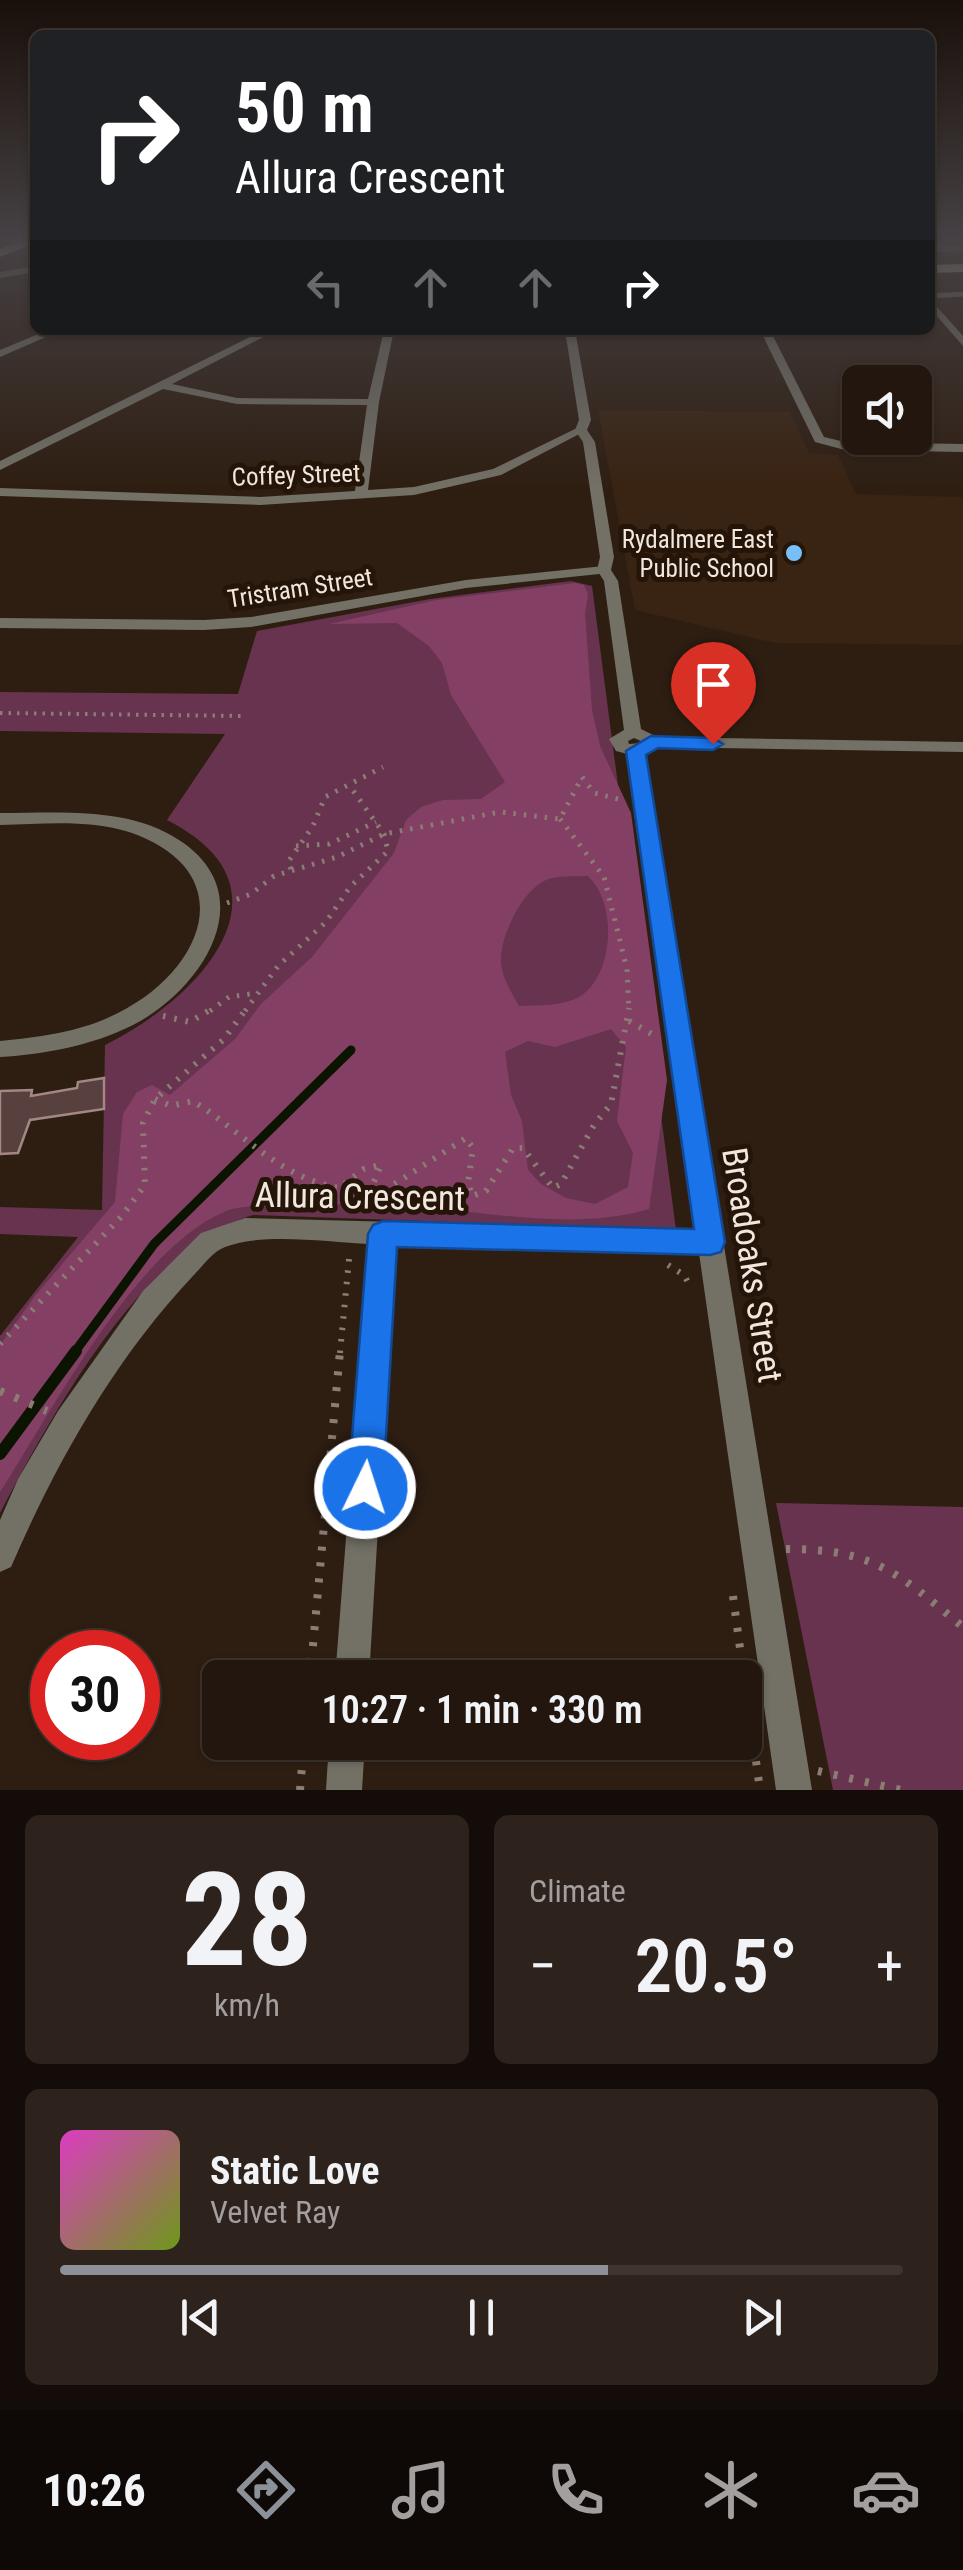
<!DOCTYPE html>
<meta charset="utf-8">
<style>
:root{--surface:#22160e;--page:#2e231c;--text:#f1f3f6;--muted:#a29f9e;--line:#3f352e;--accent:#8c9099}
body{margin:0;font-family:"Roboto Condensed",sans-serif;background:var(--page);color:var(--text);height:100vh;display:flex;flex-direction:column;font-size:38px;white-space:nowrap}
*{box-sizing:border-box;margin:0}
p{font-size:32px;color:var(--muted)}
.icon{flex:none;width:55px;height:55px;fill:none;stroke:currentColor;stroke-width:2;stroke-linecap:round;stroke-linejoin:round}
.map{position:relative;height:1790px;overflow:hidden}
.drawer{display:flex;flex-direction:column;gap:25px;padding:25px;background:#130c08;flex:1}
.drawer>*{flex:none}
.banner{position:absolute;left:30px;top:30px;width:905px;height:305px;border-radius:15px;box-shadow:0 2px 8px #0004,0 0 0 2px var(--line);background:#202124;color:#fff;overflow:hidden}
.tools{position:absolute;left:842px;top:365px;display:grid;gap:20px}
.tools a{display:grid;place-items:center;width:90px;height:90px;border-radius:15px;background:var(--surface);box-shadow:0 2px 8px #0004,0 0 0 2px var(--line);font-size:50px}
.speed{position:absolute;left:30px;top:1630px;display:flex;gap:20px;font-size:50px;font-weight:700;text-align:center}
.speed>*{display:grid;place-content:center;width:130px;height:130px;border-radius:50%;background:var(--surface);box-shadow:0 2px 8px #0004,0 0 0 2px var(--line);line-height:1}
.speed .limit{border:15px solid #d22;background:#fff;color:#111}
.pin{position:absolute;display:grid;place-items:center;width:85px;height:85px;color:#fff;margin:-102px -42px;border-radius:50% 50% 50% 0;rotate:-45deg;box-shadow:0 0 10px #0007}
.pin .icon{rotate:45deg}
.me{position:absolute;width:110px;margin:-55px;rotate:4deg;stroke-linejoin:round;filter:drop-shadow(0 0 8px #0008)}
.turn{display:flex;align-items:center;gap:35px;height:210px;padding:0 40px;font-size:45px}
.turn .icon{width:130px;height:130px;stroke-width:2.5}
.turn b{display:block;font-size:70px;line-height:85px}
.lanes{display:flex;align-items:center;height:95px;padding:0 40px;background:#0003;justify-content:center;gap:50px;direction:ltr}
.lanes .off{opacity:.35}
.big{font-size:75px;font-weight:600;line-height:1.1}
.drawer .widget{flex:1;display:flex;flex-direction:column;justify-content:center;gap:15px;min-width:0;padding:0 35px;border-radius:15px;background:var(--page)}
.drawer .dial{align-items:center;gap:0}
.dial b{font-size:130px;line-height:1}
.song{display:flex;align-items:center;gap:30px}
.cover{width:120px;height:120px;border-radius:15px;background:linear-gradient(135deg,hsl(310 70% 55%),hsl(80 70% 35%))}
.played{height:10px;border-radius:5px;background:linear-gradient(90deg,var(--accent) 65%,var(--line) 65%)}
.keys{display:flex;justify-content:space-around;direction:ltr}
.heat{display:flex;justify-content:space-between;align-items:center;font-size:55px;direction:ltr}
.drawer .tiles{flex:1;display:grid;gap:25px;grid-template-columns:1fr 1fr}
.widget:last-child{grid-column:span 2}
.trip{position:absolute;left:202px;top:1660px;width:560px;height:100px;border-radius:15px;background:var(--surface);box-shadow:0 2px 8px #0004,0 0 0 2px var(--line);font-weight:600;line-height:100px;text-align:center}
.tab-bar{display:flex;height:160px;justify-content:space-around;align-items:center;background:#0e0906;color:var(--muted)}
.tab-bar .icon{width:70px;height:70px}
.tab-bar .selected{color:var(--accent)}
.tab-bar b{font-size:45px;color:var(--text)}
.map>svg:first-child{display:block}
.built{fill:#392312}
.green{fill:#68334f}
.forest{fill:#844064;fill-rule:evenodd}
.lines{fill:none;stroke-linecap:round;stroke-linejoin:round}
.stream-far1{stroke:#0b1301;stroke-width:9}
.stream{stroke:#0b1301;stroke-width:12}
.building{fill:#58403f;stroke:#a28785;stroke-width:2.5}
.path-far3{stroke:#8b7d73;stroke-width:4;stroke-dasharray:2.5 6;stroke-linecap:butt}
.path-far2{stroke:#8b7d73;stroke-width:5;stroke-dasharray:2.5 8;stroke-linecap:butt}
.path-far1{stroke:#8b7d73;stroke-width:6;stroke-dasharray:2.5 9;stroke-linecap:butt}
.path{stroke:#8b7d73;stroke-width:8;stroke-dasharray:4 12;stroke-linecap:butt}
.service{stroke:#737066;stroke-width:5}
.minor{fill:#737066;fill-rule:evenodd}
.tertiary{fill:#737066;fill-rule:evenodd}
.trunk{fill:#d5ceb8;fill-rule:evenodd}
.route{fill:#1a73e8;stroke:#114b97;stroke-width:2.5}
.poi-dot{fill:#78bff8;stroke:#241508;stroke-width:4}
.labels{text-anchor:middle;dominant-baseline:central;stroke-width:10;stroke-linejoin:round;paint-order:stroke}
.far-street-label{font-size:25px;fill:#f2e7df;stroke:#241508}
.far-poi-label{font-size:25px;fill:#f2e7df;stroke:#241508;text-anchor:end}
.near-street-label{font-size:35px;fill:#f2e7df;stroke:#241508}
</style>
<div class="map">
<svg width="963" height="1790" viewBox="0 0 963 1790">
<rect width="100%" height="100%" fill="#2e1e12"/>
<!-- built -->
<path class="built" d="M598 410 790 412 809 453 838 455 856 494 963 497V645L775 643 635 610Z"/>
<!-- green -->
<g class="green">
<path d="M571 581 592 586 676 1230 253 1215C141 1248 52 1415 0 1513V1336L78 1237 0 1234V1207L102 1210 105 1045C195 1001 305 890 167 820L225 734 0 731V692L238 694 257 631 430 599Z"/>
<path d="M776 1503 963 1507V1790H833Z"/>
</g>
<!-- forest -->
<path class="forest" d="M575 583 584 585 588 594 585 614 592 710 600 746 631 813 667 1080 649 1209C580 1229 509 1215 438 1209 401 1205 254 1199 226 1211 136 1248 53 1410 0 1492V1345L35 1296 115 1202 123 1114 137 1092 152 1085 170 1095 235 1039 261 1004 312 957 394 853 406 820 421 807 443 800 481 799 505 782 451 695 442 663 429 646 397 623 329 624 436 600ZM588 876C616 902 614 965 587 991 571 1007 540 1005 519 1006 512 994 502 977 501 963 499 937 524 886 549 879 561 875 576 877 588 876ZM611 1029 626 1047 617 1121 633 1153 628 1187 595 1204 566 1198 541 1184 528 1170 522 1121 511 1095 505 1052 528 1041 555 1047Z"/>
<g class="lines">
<!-- stream-far1 -->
<path class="stream-far1" d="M74 1353 154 1244 351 1050"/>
<!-- stream -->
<path class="stream" d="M0 1454 76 1351"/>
</g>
<!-- building -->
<path class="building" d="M104 1078V1109L30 1120 18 1153 0 1154V1091L32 1090 31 1096 77 1088 78 1082Z"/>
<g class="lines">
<!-- path-far3 -->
<path class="path-far3" d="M0 713 244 716"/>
<!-- path-far2 -->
<g class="path-far2">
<path d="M560 819 604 877 627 969 629 1011"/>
<path d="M296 846 329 844 376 822"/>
<path d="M291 869 288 862 313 826 325 797 383 767"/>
<path d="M227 903 251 894 274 876 337 857 384 834 500 812 560 819 582 777 594 793 622 800"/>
<path d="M210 1011 229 997 257 993"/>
<path d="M245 1011 278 966 326 922 350 887 388 851 384 834 349 785"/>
</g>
<!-- path-far1 -->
<g class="path-far1">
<path d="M163 1016 190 1022 213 1008"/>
<path d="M629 1021 657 1037"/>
<path d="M155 1099 171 1106 193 1101C242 1132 280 1178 339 1188L364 1169 381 1165 370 1191 373 1198 466 1138 473 1148 468 1183 472 1196 486 1191 513 1148H523L553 1188 561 1184 594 1125 611 1104 629 1008"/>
<path d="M668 1265 684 1275 691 1288"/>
<path d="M0 1344 121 1217 145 1185 143 1123 155 1099 223 1040 247 1008"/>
<path d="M340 1353 349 1259"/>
</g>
<!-- path -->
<g class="path">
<path d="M0 1391 47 1411"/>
<path d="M786 1549C874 1549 898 1573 963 1627"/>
<path d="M733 1596 744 1678"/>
<path d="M310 1678 340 1351"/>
<path d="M745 1682 760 1790"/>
<path d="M818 1771 901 1790"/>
<path d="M300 1790 304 1742"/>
</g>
<!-- service -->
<path class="service" d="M930 296 963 294"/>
<!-- minor -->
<g class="minor">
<path d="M963 245V251L930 252V246Z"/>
<path d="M35 266V272L0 278V272Z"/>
<path d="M930 299 963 336V346L930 308Z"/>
<path d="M48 330H62L0 357V350Z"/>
<path d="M264 330H277L172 384 237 398 368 399 384 330H394L379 402 368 490 414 487 493 469 577 428 587 430 501 475 414 495 260 505 0 496V488L260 497 355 491 367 405 237 404 163 389 0 470V461Z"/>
<path d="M760 330H770L824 437 845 442 963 444V452L845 450 815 442Z"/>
<path d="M604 566 609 567V573L466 588 251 627 204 630 0 628V618L204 620 251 617 466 580Z"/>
<path d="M635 746 644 751 812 1790H776L699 1253 395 1244 369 1678H335L369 1244C327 1242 264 1232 225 1247 212 1252 202 1267 192 1277 114 1360 56 1463 11 1567L0 1572V1520L18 1479 58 1411 143 1291 201 1233 245 1218 695 1230 626 751Z"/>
<path d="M0 813C58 813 128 806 179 840 264 895 202 990 133 1025 91 1046 46 1054 0 1057V1041C41 1037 81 1032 118 1013 205 970 243 871 129 832 89 819 41 824 0 825Z"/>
<path d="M329 1742H365L362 1790H326Z"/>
</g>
<!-- tertiary -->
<path class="tertiary" d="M565 330H575L591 420 587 430 595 442 614 557 611 570 618 581 641 729 657 737 963 742V752L658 747 635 756 616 751 609 739 624 730 604 581 597 570 600 557 583 442 575 430 579 420ZM634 738 641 741 642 743 629 744 628 741Z"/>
<!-- trunk -->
<g class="trunk">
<path d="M27 238H35V243L0 257V249Z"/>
<path d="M963 264V272L930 273V265Z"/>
</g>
</g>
<!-- sky -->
<linearGradient id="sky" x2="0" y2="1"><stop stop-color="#19100a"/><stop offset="0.49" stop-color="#464144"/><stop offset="1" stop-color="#464144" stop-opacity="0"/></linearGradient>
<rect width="963" height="489" fill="url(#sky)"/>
<!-- route -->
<path class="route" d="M651 736 713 738 723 744 713 750 658 748 646 755 725 1242 721 1252 710 1255 397 1247 383 1488 378 1501 365 1506 353 1501 348 1488 368 1234 373 1225 383 1221 694 1229 626 751Z"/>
<!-- markers -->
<circle class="poi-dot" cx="794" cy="553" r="10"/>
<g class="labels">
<!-- far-street labels -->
<g class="far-street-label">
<text transform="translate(296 475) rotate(-2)">Coffey Street</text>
<text transform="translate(300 588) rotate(-9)">Tristram Street</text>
</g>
<!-- far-poi labels -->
<g class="far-poi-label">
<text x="774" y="539">Rydalmere East<tspan x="774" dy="29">Public School</tspan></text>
</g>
<!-- near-street labels -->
<g class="near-street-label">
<text transform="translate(360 1197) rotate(1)">Allura Crescent</text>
<text transform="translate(752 1265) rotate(81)">Broadoaks Street</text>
</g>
</g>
</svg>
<div class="tools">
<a><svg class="icon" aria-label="sound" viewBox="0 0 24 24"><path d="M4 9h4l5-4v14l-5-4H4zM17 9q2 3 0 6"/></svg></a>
</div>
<div class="speed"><div class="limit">30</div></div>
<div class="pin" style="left:713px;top:744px;background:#d93025"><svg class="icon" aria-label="arrive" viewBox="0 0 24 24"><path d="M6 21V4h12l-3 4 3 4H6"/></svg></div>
<svg class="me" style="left:365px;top:1488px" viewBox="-20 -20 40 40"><circle r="17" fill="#1a73e8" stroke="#fff" stroke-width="3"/><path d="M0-11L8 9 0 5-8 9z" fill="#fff"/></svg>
<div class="trip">10:27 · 1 min · 330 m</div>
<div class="banner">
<div class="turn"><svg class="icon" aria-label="right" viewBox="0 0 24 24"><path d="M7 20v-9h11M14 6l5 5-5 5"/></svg><div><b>50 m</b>Allura Crescent</div></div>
<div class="lanes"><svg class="icon off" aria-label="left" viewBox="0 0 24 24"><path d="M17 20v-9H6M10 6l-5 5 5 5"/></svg><svg class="icon off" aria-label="ahead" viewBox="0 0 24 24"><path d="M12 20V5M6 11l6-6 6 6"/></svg><svg class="icon off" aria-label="ahead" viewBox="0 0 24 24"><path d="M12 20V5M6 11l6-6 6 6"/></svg><svg class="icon" aria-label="right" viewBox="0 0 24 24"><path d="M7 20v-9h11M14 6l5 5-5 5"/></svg></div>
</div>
</div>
<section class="drawer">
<div class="tiles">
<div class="widget dial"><b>28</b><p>km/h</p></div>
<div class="widget"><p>Climate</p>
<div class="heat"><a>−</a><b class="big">20.5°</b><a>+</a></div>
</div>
<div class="widget">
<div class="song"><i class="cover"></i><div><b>Static Love</b><p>Velvet Ray</p></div></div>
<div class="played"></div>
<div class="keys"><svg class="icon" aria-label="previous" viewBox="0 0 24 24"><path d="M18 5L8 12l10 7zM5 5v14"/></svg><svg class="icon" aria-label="pause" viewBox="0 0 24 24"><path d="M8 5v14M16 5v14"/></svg><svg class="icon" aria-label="next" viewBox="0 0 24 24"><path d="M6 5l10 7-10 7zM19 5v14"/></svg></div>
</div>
</div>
</section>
<nav class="tab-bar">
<b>10:26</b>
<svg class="icon selected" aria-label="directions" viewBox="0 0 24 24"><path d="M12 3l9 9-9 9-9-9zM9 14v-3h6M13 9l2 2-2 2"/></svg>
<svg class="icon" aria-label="music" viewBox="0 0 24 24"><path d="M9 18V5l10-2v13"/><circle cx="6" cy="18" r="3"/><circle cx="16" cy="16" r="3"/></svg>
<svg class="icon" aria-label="phone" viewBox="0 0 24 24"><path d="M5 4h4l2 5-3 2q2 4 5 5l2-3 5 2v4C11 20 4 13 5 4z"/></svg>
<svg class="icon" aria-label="climate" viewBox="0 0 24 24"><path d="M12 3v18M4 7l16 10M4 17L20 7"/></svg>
<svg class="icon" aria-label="car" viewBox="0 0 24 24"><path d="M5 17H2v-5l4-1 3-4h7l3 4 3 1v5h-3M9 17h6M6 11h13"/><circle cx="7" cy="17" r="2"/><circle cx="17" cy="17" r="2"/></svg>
</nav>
